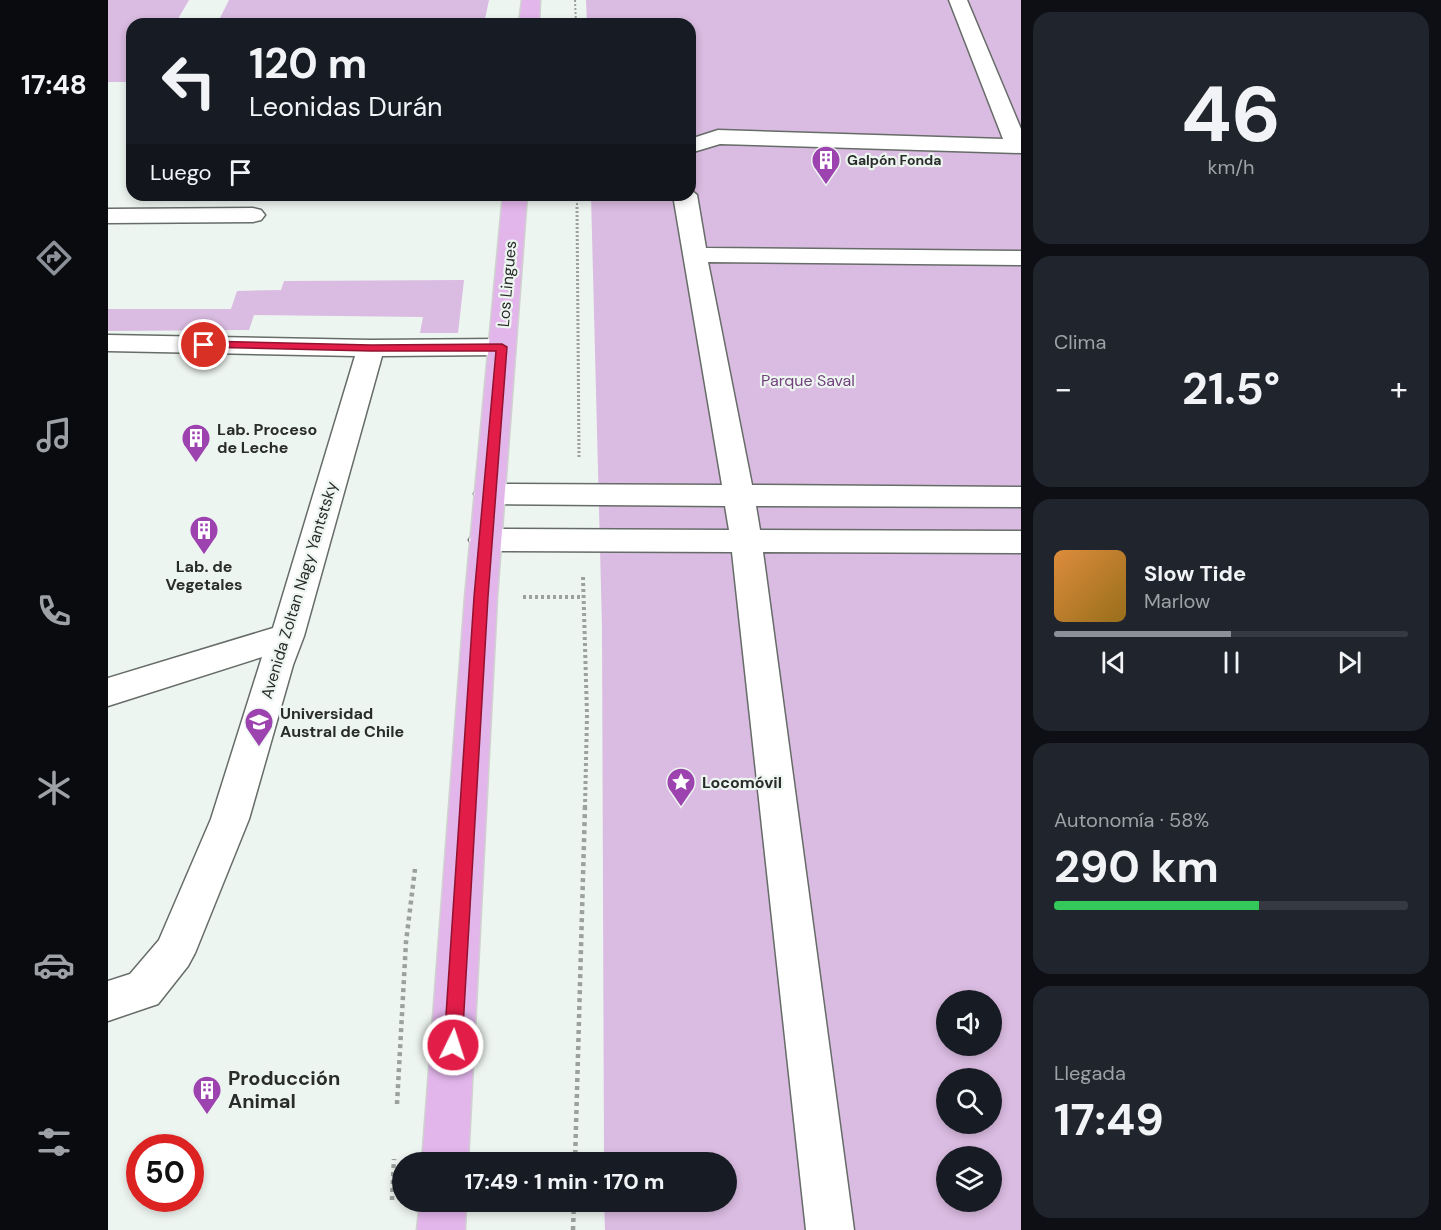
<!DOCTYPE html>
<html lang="es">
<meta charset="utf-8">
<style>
:root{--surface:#171b24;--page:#20242c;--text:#f1f3f6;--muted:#9ea1a6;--line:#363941;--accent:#8c9099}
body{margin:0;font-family:"DM Sans",sans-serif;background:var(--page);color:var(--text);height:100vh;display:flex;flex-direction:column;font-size:22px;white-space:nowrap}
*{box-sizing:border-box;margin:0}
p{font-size:20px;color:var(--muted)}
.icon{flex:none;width:33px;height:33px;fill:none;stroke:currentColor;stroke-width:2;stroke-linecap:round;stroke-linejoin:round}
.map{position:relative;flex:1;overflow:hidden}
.side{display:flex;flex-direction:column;gap:12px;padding:12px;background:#0d0f14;width:420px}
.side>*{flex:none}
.hud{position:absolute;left:18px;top:18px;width:570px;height:183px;border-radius:18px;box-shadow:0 3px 9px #0003;background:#171b24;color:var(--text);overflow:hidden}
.fabs{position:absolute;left:828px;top:990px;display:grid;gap:12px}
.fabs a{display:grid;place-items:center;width:66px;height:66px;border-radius:50%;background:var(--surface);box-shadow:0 3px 9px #0003;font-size:30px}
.speed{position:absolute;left:18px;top:1134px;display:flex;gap:12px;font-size:30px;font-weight:700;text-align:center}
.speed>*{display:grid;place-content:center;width:78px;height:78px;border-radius:50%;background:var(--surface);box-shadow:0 3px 9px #0003;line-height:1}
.speed .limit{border:9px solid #d22;background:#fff;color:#111}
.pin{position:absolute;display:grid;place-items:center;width:51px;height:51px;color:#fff;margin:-26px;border:3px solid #fff;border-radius:50%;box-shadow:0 2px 6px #0007}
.me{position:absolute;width:66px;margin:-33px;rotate:4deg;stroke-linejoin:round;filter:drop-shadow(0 0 4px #0008)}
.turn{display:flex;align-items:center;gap:21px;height:126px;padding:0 24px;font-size:27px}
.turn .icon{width:78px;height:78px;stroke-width:2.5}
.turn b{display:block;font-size:42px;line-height:51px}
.then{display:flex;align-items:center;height:57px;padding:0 24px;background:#0003;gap:12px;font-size:22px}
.big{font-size:45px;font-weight:700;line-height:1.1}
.side .card{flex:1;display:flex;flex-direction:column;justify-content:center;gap:9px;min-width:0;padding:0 21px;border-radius:18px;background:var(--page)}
.side .dial{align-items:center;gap:0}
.dial b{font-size:78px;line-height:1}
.song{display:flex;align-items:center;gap:18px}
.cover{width:72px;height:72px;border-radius:9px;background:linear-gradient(135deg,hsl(30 70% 55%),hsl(40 70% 35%))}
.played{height:6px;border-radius:3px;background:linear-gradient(90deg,var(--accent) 50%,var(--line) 50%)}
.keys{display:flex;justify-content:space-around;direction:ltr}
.heat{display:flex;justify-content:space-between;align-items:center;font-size:33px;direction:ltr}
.charge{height:9px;border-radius:4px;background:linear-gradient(90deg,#34c759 58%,var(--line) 0)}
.trip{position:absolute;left:284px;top:1152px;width:345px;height:60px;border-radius:30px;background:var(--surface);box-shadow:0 3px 9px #0003;font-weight:700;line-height:60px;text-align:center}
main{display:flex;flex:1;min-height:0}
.tabs{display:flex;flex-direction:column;width:108px;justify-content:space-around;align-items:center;background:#090b0e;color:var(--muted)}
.tabs .icon{width:42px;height:42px}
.tabs .on{color:var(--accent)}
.tabs b{font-size:27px;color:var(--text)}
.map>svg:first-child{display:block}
.green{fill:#dabbe1;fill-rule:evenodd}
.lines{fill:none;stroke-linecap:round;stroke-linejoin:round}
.minor-casing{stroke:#666c68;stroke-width:3}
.major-casing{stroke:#d0d1d0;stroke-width:3}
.path-far3{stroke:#9ba19d;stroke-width:2;stroke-dasharray:2 2;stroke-linecap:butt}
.path-far2{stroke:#9ba19d;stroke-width:3;stroke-dasharray:2 2;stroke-linecap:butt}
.path-far1{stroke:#9ba19d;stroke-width:4;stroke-dasharray:3 3;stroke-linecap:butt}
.path{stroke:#9ba19d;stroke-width:4.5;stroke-dasharray:4 4;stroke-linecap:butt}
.minor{fill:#fff;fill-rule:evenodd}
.major{fill:#e2b5eb;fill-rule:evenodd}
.route{fill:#e11d48;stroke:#92132f;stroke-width:1.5}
.labels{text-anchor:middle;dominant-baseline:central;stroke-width:4.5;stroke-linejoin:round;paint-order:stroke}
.far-poi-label{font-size:14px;font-weight:bold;fill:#292c2a;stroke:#edf5f0;text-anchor:start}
.street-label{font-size:16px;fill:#292c2a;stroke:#edf5f0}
.park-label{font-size:16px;fill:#73417e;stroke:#edf5f0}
.poi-label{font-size:16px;font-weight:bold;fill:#292c2a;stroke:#edf5f0;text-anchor:start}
.near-poi-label{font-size:20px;font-weight:bold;fill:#292c2a;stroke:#edf5f0;text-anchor:start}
</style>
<main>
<nav class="tabs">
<b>17:48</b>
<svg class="icon on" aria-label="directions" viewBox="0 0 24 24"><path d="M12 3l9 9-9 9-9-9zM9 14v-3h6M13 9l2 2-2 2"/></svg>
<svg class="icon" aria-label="music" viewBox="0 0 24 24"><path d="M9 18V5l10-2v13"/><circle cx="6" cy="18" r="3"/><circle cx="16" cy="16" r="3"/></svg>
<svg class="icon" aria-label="phone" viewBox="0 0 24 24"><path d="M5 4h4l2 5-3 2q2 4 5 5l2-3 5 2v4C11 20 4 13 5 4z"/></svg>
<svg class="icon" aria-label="climate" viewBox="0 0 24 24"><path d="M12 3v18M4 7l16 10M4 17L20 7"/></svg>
<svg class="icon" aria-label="car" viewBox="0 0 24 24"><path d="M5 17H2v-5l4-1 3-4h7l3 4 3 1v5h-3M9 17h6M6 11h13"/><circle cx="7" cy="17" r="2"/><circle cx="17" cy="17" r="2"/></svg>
<svg class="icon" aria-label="filters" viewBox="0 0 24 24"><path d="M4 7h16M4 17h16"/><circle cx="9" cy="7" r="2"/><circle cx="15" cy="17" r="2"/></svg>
</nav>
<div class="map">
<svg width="913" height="1230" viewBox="0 0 913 1230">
<rect width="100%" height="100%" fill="#edf5f0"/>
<!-- green -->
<g class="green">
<path d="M0 0H81L67 24H24V82H0Z"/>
<path d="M121 0H381L376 24H109Z"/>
<path d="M478 0H913V1230H497L496 1202H618V1162H496L494 627 483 195H582V24H479ZM838 1000H884V1046H838ZM838 1078H884V1124H838ZM838 1156H884V1202H838Z"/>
<path d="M356 280 350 333H312L315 317 146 315 141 330 0 331V309H123L129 291 173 290 176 281Z"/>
</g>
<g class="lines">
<!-- minor casing -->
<g class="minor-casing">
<g id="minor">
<path d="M841 0H859L913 129V153L612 144 582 153V139L610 130 895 139Z"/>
<path d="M582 189 589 195 598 248 913 251V265L600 262 644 485 913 487V507L648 506 652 530 913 531V553L655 552 746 1230H698L624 552 377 551 366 548 361 540 366 532 377 529 621 530 617 506 381 504 370 501 366 494 370 487 381 484 614 485 565 195H582Z"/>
<path d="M145 208 153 210 157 215 153 220 145 222 0 223V209Z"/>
<path d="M0 335 263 340 394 339 403 341 407 347 403 353 394 355 274 356 196 636 185 665 141 819 87 953 80 966 50 1004 0 1021V981L22 974 51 940 103 819 154 657 0 706V678L165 628 247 356 0 351Z"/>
</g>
</g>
<!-- major casing -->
<g class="major-casing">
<g id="major">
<path d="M414 0H432L431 24H411Z"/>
<path d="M395 195H419L389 597 360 1162H314L357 597Z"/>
<path d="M312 1202H358L357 1230H309Z"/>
</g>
</g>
<!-- path-far3 -->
<g class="path-far3">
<path d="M467 0 468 24"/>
<path d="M469 195V209"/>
</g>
<!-- path-far2 -->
<path class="path-far2" d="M469 207 471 458"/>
<!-- path-far1 -->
<g class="path-far1">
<path d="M475 577 479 715 477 807"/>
<path d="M415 597H475"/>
</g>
<!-- path -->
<g class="path">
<path d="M289 1104 298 942 307 869"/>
<path d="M467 1162 477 806"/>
<path d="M284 1200 286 1159"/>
<path d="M465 1230 466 1202"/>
</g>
<!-- minor -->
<use href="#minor" class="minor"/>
<!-- major -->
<use href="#major" class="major"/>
</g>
<!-- route -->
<path class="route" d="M96 341 263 345 394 344 399 347 380 597 354 1045 351 1051 345 1053 338 1051 336 1045 366 597 388 351H263L92 347 90 345Z"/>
<!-- icons -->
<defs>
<g id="building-pin" transform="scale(1.5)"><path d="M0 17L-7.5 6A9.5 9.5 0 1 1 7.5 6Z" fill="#9c43af" stroke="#edf5f0"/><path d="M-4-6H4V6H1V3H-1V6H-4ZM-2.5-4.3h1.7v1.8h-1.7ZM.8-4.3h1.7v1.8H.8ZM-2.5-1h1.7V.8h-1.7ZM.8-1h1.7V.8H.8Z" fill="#fff"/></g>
<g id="university-pin" transform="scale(1.5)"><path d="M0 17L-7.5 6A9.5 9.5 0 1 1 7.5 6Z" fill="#9c43af" stroke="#edf5f0"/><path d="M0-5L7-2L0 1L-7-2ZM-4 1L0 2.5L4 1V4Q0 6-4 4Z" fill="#fff"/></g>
<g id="sight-pin" transform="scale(1.5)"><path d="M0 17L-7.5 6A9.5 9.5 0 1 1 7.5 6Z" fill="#9c43af" stroke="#edf5f0"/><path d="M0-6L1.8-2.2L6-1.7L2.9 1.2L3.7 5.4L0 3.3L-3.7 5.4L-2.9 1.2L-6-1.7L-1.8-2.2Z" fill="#fff"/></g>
</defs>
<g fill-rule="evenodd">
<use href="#building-pin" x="718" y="160"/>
<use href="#building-pin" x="88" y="438"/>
<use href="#building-pin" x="96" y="530"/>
<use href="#university-pin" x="151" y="722"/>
<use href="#sight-pin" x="573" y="782"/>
<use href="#building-pin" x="99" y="1090"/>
</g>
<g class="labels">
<!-- far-poi labels -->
<g class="far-poi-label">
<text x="739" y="160">Galpón Fonda</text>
</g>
<!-- street labels -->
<g class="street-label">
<text transform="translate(399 284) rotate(-85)">Los Lingues</text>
<text transform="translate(191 590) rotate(-73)">Avenida Zoltan Nagy Yantstsky</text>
</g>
<!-- park labels -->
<g class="park-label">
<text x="700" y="380">Parque Saval</text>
</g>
<!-- poi labels -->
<g class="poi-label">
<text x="109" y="429">Lab. Proceso<tspan x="109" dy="18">de Leche</tspan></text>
<text x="96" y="566" text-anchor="middle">Lab. de<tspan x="96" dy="18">Vegetales</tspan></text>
<text x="172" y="713">Universidad<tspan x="172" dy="18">Austral de Chile</tspan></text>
<text x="594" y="782">Locomóvil</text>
</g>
<!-- near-poi labels -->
<g class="near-poi-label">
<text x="120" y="1078">Producción<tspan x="120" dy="23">Animal</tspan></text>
</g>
</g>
</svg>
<div class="fabs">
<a><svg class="icon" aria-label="sound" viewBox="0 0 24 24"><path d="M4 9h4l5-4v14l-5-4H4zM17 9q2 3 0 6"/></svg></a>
<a><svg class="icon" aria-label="search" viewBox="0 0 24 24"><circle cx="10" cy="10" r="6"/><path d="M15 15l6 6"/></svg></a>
<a><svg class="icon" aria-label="layers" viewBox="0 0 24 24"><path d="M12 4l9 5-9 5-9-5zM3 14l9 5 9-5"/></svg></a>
</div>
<div class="speed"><div class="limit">50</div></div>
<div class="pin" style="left:96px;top:345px;background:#d93025"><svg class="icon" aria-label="arrive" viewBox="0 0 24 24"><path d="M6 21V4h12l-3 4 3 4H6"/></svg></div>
<svg class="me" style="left:345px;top:1045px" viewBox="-20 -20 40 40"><circle r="17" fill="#e11d48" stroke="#fff" stroke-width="3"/><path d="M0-11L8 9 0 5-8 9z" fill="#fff"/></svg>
<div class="trip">17:49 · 1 min · 170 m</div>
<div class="hud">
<div class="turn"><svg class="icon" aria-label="left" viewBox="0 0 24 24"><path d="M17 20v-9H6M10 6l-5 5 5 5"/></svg><div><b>120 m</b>Leonidas Durán</div></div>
<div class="then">Luego<svg class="icon" aria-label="arrive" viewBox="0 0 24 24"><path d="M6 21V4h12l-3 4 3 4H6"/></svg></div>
</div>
</div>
<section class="side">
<div class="card dial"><b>46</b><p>km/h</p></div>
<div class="card"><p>Clima</p>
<div class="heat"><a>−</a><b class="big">21.5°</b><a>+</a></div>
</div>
<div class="card">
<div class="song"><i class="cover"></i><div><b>Slow Tide</b><p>Marlow</p></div></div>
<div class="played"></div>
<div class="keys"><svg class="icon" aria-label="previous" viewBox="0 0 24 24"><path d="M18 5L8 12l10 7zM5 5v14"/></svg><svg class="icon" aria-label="pause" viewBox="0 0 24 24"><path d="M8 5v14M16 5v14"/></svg><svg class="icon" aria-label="next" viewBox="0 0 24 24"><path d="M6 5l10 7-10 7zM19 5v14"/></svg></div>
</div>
<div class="card"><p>Autonomía · 58%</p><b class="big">290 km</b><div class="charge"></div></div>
<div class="card"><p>Llegada</p><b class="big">17:49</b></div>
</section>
</main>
